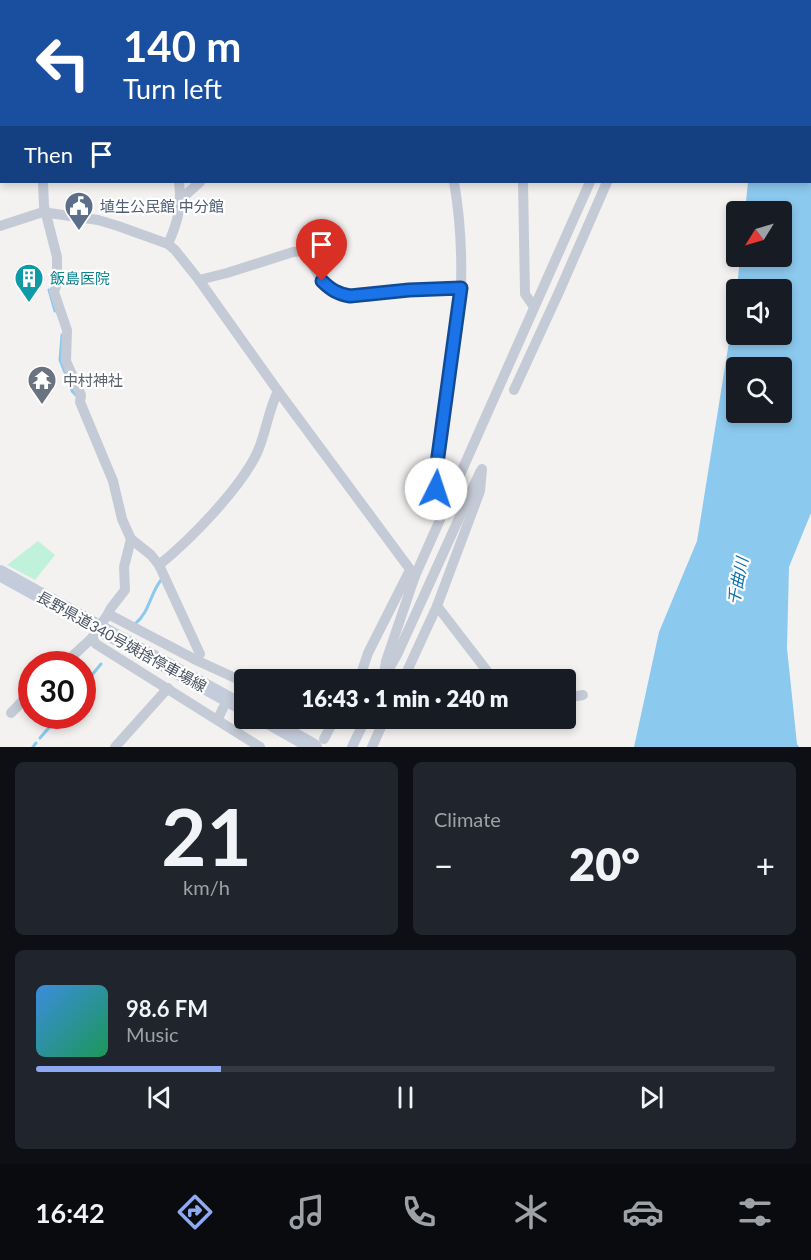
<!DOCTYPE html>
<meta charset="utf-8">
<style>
:root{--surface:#171b24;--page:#20242c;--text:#f1f3f6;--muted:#9ea1a6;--line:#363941;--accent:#8ea8f1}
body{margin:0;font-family:Lato,"Noto Sans JP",sans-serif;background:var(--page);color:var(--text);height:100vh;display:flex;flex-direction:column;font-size:22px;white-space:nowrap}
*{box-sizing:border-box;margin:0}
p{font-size:20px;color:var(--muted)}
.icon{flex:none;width:33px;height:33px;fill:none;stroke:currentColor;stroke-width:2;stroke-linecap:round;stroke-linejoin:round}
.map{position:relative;height:747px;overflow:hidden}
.drawer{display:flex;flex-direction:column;gap:15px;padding:15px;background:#0d0f14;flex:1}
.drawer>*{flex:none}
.hud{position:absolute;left:0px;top:0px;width:812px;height:183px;box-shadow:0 3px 9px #0003;background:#1a4fa0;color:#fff;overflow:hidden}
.needle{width:39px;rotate:233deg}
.fabs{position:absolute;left:726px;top:201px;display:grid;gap:12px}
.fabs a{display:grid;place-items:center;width:66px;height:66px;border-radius:6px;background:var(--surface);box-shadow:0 3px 9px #0003;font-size:30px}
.speed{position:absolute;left:18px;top:651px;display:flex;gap:12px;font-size:30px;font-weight:700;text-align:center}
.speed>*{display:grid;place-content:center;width:78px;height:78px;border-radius:50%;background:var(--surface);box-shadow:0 3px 9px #0003;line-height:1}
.speed .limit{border:9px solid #d22;background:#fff;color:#111}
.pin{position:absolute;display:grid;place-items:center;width:51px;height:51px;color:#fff;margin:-62px -26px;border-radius:50% 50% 50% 0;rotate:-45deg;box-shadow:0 0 6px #0007}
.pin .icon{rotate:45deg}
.me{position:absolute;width:66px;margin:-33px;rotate:4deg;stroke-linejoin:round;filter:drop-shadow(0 0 4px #0008)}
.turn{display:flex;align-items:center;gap:21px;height:126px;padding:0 24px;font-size:27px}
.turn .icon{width:78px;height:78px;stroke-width:2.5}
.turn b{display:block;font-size:42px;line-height:51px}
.then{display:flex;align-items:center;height:57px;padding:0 24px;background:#0003;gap:12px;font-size:22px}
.big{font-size:45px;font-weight:800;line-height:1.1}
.drawer .tile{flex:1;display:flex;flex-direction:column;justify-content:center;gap:9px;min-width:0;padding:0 21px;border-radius:9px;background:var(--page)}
.drawer .dial{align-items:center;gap:0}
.dial b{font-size:78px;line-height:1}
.song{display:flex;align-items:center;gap:18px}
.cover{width:72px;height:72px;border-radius:9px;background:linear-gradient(135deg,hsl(210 70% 55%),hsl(150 70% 35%))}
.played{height:6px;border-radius:3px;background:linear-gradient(90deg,var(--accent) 25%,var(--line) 25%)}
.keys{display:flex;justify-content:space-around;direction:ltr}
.heat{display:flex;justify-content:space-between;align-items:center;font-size:33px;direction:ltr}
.drawer .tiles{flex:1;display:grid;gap:15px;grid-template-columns:1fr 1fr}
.tile:last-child{grid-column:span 2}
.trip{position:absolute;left:234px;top:669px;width:342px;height:60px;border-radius:6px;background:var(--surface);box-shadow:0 3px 9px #0003;font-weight:800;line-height:60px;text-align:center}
.tab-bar{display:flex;height:96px;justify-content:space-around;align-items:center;background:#090b0e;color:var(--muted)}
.tab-bar .icon{width:42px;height:42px}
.tab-bar .active{color:var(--accent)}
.tab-bar b{font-size:27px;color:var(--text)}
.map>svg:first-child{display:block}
.green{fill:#c0f1db}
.water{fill:#8cc9ef;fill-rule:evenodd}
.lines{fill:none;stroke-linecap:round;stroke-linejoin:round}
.stream{stroke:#8cc9ef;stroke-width:3}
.street{stroke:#c5cbd6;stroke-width:10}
.secondary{stroke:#c4cbda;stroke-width:16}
.route-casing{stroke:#114b97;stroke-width:15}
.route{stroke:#1a73e8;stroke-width:10}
.labels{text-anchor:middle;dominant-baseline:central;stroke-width:4.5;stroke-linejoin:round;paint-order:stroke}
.service-label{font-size:15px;fill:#4e5e75;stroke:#fff;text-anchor:start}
.culture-label{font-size:15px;fill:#0d838f;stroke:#fff;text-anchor:start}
.worship-label{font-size:15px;fill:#5b616d;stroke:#fff;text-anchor:start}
.street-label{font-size:15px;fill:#485160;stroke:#fff}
.water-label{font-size:16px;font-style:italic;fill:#0871b3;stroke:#fff}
</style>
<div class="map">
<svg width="811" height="747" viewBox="0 0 811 747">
<rect width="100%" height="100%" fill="#f4f2f1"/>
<!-- green -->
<path class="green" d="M38 541 55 555 35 580 7 565Z"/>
<!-- water -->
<path class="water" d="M811 14V513L789 567 787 648 797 744 799 747H634L659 632 697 541 736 298V334H782V290L737 289 740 257 782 256V212L745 211 748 182H810ZM736 368H782V412H736Z"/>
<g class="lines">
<!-- stream -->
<g class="stream">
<path d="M53 0V2"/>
<path d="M49 290 55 311"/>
<path d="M62 335 60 360 66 375"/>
<path d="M71 386 72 391 78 397"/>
<path d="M135 624C149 613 150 594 161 580"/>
<path d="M82 687 101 664"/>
<path d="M40 738 59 716"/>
<path d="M33 747 36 743"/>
</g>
<!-- street -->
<g class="street">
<path d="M132 0 133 2"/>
<path d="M420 0 421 2"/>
<path d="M517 0V2"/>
<path d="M669 0 670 2"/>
<path d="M164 2 167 0"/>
<path d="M686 2V0"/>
<path d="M43 182 44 206 57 257V283L54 292 67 330 66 361 81 395 80 402 113 481 122 519 131 539 151 555 159 565 200 654"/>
<path d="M523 182 525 294 534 307"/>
<path d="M181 199 200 182"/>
<path d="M0 226 43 212 56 214 98 220 118 226 168 244 175 250 199 280 278 391 415 576"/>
<path d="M168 244C178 222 182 205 179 182"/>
<path d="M199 280 227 273 293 252 304 251C313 263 319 281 331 290 352 305 386 292 409 290 426 288 444 289 461 288"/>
<path d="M514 390 559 292 607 182"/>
<path d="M482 469 480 491 437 606 494 680"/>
<path d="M439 521C429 479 441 433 447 390 452 356 459 321 461 286 462 251 460 216 454 182"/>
<path d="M159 565C190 540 240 489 257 453 266 433 268 411 278 391"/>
<path d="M108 614 111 608 125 590 124 567 131 539"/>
<path d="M64 664 92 638"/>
<path d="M387 672 397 655 480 472"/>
<path d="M359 680 368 653 410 570"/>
<path d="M383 680 386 661 415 576 590 182"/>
<path d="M403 680 437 606"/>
<path d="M244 682 198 661 108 614 92 638 96 644 260 747"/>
<path d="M566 698 583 695"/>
<path d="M11 713 32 691"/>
<path d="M218 719 223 708"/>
<path d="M324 739 335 718"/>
<path d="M115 747 168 688"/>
<path d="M352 747 366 718"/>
<path d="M372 747 385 718"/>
</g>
<!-- secondary -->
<g class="secondary">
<path d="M0 573 244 708"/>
<path d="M263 718 314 747"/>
</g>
</g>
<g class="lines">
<!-- route casing -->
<g class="route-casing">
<path id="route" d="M322 281C331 290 338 294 350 296L409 290 461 288 436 471V489"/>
</g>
<!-- route -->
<use href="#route" class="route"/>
</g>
<!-- icons -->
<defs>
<g id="civic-pin" transform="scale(1.5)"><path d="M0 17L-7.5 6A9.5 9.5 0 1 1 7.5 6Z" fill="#5c6f8a" stroke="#fff"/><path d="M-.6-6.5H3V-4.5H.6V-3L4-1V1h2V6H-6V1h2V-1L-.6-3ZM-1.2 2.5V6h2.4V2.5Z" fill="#fff"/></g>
<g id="building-pin" transform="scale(1.5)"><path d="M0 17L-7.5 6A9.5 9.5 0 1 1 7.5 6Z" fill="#0f9aa8" stroke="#fff"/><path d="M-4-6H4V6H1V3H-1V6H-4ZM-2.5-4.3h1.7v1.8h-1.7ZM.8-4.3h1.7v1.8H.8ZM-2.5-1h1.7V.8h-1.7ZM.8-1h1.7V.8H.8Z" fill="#fff"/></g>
<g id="temple-pin" transform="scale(1.5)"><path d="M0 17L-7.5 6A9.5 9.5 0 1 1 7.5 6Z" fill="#6b7280" stroke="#fff"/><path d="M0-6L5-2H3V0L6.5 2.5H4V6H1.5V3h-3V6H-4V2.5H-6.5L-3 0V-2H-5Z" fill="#fff"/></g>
</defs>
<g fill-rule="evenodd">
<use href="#civic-pin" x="79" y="206"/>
<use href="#building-pin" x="29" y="278"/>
<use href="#temple-pin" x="42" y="380"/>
</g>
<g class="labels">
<!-- service labels -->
<g class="service-label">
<text x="100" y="206">埴生公民館 中分館</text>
</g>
<!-- culture labels -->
<g class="culture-label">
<text x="50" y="278">飯島医院</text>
</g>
<!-- worship labels -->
<g class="worship-label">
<text x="63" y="380">中村神社</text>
</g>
<!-- street labels -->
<g class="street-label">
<text transform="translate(122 641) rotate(29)">長野県道340号姨捨停車場線</text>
</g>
<!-- water labels -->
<g class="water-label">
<text transform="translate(737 581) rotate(-79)">千曲川</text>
</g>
</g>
</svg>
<div class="fabs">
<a><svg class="needle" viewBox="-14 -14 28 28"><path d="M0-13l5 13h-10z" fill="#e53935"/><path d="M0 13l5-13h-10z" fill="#9ea1a6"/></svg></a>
<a><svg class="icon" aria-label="sound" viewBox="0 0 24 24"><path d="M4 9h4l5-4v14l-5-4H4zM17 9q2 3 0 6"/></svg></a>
<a><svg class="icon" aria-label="search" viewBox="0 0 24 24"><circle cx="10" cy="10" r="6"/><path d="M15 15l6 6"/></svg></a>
</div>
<div class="speed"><div class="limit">30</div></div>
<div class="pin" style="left:322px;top:281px;background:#d93025"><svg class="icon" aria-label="arrive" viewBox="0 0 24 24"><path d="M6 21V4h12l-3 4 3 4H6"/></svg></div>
<svg class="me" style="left:436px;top:489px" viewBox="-20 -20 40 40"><circle r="19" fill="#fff"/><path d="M0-13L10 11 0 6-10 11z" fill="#1a73e8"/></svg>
<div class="trip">16:43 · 1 min · 240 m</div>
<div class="hud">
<div class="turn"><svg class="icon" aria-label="left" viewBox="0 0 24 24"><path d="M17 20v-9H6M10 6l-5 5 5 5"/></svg><div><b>140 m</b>Turn left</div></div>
<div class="then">Then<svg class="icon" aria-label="arrive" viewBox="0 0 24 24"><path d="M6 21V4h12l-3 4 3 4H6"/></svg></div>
</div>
</div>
<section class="drawer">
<div class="tiles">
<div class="tile dial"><b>21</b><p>km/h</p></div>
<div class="tile"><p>Climate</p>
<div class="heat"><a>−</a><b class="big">20°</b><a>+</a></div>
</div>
<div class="tile">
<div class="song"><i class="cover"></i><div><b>98.6 FM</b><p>Music</p></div></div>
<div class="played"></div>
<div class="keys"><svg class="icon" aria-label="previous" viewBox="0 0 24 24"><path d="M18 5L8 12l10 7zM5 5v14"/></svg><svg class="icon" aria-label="pause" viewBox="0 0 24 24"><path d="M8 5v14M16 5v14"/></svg><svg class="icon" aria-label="next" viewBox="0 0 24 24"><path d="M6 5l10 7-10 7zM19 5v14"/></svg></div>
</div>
</div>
</section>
<nav class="tab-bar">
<b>16:42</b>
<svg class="icon active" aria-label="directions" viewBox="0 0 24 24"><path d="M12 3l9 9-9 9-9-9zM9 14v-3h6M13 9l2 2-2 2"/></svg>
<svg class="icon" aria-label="music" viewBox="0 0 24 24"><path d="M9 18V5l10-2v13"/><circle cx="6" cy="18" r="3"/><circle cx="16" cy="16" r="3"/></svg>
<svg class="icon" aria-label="phone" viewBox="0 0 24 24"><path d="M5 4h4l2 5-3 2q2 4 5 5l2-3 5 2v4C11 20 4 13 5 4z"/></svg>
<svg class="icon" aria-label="climate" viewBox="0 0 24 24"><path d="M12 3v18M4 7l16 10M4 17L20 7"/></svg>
<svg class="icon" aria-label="car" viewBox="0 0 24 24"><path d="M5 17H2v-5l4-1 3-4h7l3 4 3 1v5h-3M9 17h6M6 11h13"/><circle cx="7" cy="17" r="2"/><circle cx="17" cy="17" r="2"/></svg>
<svg class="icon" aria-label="filters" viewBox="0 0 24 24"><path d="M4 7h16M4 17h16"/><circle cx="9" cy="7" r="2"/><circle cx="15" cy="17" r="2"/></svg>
</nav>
